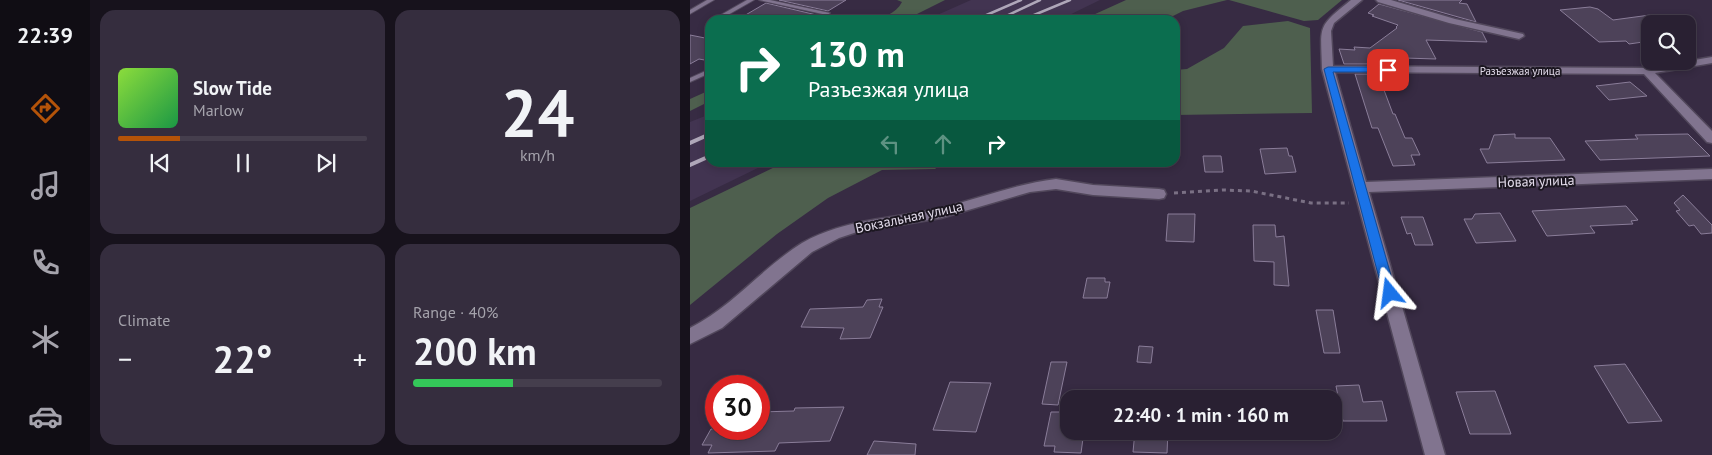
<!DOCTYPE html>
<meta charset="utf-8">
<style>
:root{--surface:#292032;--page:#352d3e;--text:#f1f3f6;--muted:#a5a3ac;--line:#453e4d;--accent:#b45309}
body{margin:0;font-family:"PT Sans",sans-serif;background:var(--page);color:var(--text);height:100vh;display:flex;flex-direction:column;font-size:19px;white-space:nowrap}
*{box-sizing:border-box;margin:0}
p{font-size:16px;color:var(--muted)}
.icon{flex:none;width:28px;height:28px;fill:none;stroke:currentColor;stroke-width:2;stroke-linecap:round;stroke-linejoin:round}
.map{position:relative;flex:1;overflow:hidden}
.details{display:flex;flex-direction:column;gap:10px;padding:10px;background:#17121c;width:600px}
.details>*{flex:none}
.guide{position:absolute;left:15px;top:15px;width:475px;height:152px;border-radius:15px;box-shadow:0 2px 8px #0003,0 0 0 1px var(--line);background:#0b6e4f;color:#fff;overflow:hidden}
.fabs{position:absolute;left:951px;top:15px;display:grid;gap:10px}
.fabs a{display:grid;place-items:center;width:55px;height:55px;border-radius:10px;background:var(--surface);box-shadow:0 2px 8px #0003,0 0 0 1px var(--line);font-size:25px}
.speed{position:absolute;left:15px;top:375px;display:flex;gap:10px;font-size:25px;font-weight:700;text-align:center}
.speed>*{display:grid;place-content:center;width:65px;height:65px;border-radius:50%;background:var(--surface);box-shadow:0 2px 8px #0003,0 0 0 1px var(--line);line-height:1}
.speed .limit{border:8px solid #d22;background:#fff;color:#111}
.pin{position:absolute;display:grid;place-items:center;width:42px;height:42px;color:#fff;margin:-21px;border-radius:10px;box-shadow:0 2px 8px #0006}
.me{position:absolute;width:55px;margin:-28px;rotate:344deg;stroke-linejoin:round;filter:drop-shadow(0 0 4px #0008)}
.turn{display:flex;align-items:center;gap:18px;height:105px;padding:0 20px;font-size:22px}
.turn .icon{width:65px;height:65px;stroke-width:2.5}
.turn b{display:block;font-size:35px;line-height:42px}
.lanes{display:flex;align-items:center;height:48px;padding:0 20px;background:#0003;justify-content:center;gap:25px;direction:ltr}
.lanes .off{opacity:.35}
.big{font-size:38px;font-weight:700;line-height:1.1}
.details .tile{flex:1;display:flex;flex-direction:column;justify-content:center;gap:8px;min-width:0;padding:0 18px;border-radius:15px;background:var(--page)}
.details .dial{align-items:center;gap:0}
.dial b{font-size:65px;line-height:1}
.song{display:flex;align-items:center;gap:15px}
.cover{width:60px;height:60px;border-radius:8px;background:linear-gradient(135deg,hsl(90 70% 55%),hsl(140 70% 35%))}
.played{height:5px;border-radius:2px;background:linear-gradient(90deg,var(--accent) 25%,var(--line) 25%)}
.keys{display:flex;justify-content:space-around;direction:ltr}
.heat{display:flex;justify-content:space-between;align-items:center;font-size:28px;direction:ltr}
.charge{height:8px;border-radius:4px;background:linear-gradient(90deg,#34c759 40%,var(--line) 0)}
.details .tiles{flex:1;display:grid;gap:10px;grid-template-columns:repeat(2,1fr)}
.trip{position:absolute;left:370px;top:390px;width:282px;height:50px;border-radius:15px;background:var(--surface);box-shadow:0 2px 8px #0003,0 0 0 1px var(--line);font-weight:700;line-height:50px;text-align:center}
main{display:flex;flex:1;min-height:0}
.tab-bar{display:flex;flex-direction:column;width:90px;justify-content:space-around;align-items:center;background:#100d14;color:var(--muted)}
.tab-bar .icon{width:35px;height:35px}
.tab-bar .current{color:var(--accent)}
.tab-bar b{font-size:22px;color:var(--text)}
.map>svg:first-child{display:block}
.built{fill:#423451}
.green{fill:#4e5f4e}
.building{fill:#4d4259;stroke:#8a7d99}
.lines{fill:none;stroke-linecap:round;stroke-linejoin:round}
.service-casing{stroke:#51475b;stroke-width:2}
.minor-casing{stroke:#51475b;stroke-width:3}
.path{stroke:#7a7084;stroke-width:3;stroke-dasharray:4 4;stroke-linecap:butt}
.service{fill:#81748f;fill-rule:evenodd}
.minor{fill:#81748f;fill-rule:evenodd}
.rail-far1{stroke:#afa7b9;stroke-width:2.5}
.rail{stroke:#afa7b9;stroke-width:4}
.route{fill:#1a73e8;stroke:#114b97}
.labels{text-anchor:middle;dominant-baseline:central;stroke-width:4;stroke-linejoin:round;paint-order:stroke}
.far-street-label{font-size:11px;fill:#e3dceb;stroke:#1c1721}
.street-label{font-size:14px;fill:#e3dceb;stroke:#1c1721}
</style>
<main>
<nav class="tab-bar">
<b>22:39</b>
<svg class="icon current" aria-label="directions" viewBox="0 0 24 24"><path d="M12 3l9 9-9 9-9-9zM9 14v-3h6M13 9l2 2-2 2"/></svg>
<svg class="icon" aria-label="music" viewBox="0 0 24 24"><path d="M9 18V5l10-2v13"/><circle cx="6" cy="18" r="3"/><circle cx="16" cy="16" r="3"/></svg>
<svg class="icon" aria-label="phone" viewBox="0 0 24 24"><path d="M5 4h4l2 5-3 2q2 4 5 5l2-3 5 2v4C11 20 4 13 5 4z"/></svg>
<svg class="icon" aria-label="climate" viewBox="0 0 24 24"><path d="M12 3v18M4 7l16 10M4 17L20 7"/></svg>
<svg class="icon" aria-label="car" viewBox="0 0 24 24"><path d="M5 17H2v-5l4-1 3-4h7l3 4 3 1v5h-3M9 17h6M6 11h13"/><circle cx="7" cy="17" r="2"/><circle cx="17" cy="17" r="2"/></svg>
</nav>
<section class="details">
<div class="tiles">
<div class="tile">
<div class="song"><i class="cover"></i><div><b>Slow Tide</b><p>Marlow</p></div></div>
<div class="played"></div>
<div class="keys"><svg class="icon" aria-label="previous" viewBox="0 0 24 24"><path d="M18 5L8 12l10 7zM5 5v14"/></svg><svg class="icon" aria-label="pause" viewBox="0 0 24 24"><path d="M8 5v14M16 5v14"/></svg><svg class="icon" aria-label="next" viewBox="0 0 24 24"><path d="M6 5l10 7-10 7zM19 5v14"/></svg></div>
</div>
<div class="tile dial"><b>24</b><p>km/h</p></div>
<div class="tile"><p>Climate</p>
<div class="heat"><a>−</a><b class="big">22°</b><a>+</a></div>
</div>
<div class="tile"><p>Range · 40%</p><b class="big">200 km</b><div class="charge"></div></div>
</div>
</section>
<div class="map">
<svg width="1022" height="455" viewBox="0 0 1022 455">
<rect width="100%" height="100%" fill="#372b43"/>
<!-- built -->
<g class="built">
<path d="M281 0H410L369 20H236Z"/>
<path d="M20 114V162L78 163 0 201V122Z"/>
</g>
<!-- green -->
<g class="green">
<path d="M207 0H255L215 20H177C191 19 206 14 212 2Z"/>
<path d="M436 0H537L493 11 475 20H392Z"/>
<path d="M539 0H652L628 20 614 21Z"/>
<path d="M598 21 620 28 622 113 485 115V70L497 69 534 48 553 26Z"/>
<path d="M20 90V101L0 111V99Z"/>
<path d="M93 163H252L245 169 192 170 138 198 87 234 0 305V208Z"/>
</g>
<!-- building -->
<g class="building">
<path d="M89 0H156L138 11Z"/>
<path d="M708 0H772L769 3 777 4 786 22Z"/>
<path d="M76 3 131 16 123 20H47Z"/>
<path d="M689 4 792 32 797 42 736 40 746 59 683 57 685 64H654L649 49 665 50 664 47 680 48 707 28 706 27 708 25 682 16 684 15 678 13Z"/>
<path d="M900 7 908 9 923 20 960 15V41L939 44 936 41 909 42 870 10Z"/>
<path d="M0 35 20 39V61L9 59 0 64Z"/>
<path d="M665 74H688L703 114H705L715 138H722L730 155H721L725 165 703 166 688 128H682Z"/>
<path d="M940 82 957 96 919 100 906 86Z"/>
<path d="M825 134V138H860L875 160 797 163 790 149H799L804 135Z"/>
<path d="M998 134 1020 156 910 160 895 141 948 139 945 135Z"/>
<path d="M597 148 599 156H602L606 172 575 174 570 149Z"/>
<path d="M513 156H531L533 172H515Z"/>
<path d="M993 195 1022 225V233L1011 234 1004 225 999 226 986 211 990 210 984 203Z"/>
<path d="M936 206 948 220 941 221 943 224 900 226 905 233 857 236 842 211Z"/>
<path d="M810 213 826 241 786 243 774 219H782L785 214Z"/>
<path d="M478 214H505L504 242 476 241Z"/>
<path d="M711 217H733L743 245H725L721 233 717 234Z"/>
<path d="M563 225H585L586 237 594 236 599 286 584 285V262L564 261Z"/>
<path d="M397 278H415V282H420L417 298H393Z"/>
<path d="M192 299 189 307H193L180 338 150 339 154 328 111 327 120 309 173 307 177 300Z"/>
<path d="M626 310H643L650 353H634Z"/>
<path d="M449 346 463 347 461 363 447 362Z"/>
<path d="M361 362H377L368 405 352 404Z"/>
<path d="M935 364 972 421 938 423 904 366Z"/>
<path d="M260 382 301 383 286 432 243 430Z"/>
<path d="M669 385 673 402 692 401 697 421H653L646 386Z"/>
<path d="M805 391 821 434H780L766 392Z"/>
<path d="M154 407 140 441 89 443 85 451 18 453 22 445H12L21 429H69V412L104 411 105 408Z"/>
<path d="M361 412H379V431H394L391 453 364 452 365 446H354Z"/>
<path d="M445 431H478L477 453 443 452Z"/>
<path d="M184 441 226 444 225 455H177Z"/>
</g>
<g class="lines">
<!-- service casing -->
<g class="service-casing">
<g id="service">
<path d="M17 0H24L0 14V10Z"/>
<path d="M57 0H64L29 20H22Z"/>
<path d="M69 0H80L140 13 137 15Z"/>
<path d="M20 69V73L0 82V78Z"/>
</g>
</g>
<!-- minor casing -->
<g class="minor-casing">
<g id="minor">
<path d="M661 0H672L644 23 641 31 643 66 957 68 1022 57V63L965 73 1022 131V143L1017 142 954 74 645 72 676 182 1022 169V179L679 192 755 455H735L632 69C631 25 626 28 661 0Z"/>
<path d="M686 0H701L765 19 833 34 834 36 829 39 759 23 688 2Z"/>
<path d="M366 179 403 185 469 189 474 190 476 194 474 198 469 199 403 195 366 189 340 192 251 218 167 232 149 238 122 252 32 328 0 344V328C43 306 72 268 112 243 156 218 204 219 252 208 290 198 326 184 366 179Z"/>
</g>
</g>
<!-- path -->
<path class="path" d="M484 193 533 190 561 191 621 203H659"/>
<!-- service -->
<use href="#service" class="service"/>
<!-- minor -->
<use href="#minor" class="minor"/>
<!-- rail-far1 -->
<g class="rail-far1">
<path d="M285 20 331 0"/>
<path d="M308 20 350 0"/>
<path d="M332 20 380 0"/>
</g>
<!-- rail -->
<g class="rail">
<path d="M0 143 20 134"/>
<path d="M0 165 20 156"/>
</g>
</g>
<!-- route -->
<path class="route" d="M698 67 701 68V72H643L706 293 704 297 700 298 695 297 693 293 634 69 638 67Z"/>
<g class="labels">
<!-- far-street labels -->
<g class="far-street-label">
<text x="830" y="71">Разъезжая улица</text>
</g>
<!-- street labels -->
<g class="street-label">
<text transform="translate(846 181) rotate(-2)">Новая улица</text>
<text transform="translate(219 217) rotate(-12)">Вокзальная улица</text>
</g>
</g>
</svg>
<div class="fabs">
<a><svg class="icon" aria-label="search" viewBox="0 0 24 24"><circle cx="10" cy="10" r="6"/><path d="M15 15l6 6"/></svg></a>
</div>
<div class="speed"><div class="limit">30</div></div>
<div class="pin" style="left:698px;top:70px;background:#d93025"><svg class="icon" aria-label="arrive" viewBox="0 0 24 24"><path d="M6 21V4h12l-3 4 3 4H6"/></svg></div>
<svg class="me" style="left:700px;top:293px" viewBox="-20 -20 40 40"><path d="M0-17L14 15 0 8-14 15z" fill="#1a73e8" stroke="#fff" stroke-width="4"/></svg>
<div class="trip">22:40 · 1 min · 160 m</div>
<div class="guide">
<div class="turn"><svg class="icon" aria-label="right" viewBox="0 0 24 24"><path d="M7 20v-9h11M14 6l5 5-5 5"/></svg><div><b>130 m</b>Разъезжая улица</div></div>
<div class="lanes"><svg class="icon off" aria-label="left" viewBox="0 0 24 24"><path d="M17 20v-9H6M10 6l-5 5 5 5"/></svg><svg class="icon off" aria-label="ahead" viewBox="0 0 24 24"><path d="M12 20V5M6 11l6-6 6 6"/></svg><svg class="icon" aria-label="right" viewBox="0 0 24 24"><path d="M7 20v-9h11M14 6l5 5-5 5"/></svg></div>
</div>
</div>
</main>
